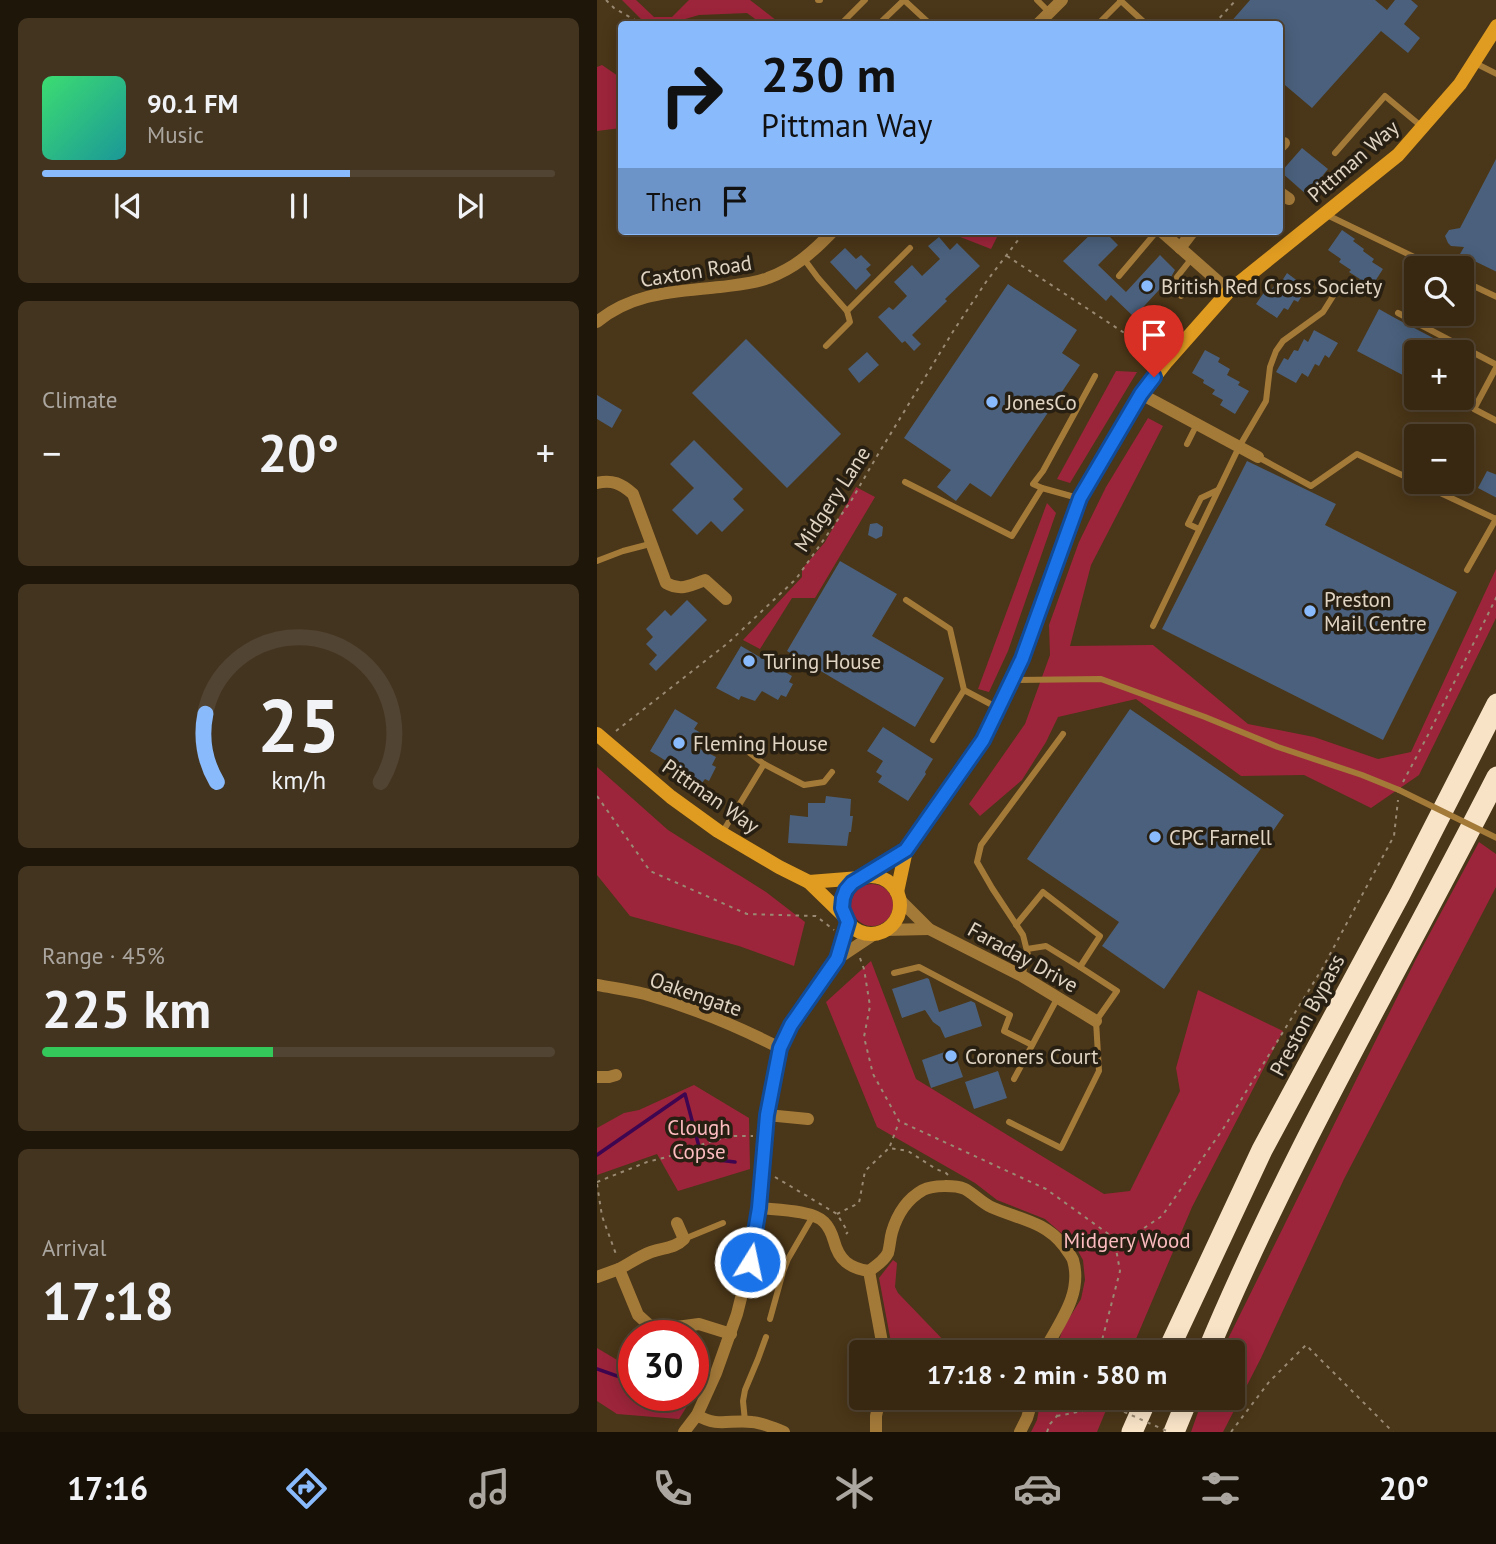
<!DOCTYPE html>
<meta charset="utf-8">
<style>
:root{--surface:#382812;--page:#433420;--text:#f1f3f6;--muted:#aba69f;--line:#524432;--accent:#89bafc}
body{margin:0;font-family:"PT Sans",sans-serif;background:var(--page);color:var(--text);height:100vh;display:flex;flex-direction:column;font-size:26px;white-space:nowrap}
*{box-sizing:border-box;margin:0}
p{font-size:23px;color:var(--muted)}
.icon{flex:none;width:38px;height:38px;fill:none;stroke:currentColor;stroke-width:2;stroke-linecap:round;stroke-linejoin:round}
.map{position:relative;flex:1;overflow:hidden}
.sheet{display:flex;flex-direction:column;gap:18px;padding:18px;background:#1f160a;width:597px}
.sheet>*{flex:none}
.banner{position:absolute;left:21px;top:21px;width:665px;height:214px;border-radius:7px;box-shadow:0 4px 18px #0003,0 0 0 2px var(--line);background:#89bafc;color:#111;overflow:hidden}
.tools{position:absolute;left:807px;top:256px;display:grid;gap:14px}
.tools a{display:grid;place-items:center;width:70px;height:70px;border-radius:7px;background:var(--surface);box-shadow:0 4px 18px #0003,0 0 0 2px var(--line);font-size:35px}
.speed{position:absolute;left:21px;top:1320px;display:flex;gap:14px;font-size:35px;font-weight:700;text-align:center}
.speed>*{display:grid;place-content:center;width:91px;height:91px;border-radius:50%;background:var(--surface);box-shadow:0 4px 18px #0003,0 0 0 2px var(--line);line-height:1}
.speed .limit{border:10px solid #d22;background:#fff;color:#111}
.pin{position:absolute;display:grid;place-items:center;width:60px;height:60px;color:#fff;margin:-72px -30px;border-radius:50% 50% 50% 0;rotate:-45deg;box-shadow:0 0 7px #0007}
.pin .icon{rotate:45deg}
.me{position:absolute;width:77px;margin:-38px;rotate:10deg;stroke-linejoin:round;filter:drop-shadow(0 0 5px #0008)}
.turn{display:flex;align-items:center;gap:24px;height:147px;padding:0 28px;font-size:32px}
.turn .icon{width:91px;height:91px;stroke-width:2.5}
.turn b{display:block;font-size:49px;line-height:60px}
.then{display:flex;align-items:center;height:66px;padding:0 28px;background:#0003;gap:14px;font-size:26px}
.big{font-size:52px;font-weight:800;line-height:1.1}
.sheet .widget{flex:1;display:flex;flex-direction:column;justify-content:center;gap:10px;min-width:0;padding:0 24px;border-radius:10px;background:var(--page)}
.sheet .dial{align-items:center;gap:0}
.dial svg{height:182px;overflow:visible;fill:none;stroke:var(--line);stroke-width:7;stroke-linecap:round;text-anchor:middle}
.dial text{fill:var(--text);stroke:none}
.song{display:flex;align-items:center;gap:21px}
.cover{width:84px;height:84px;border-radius:10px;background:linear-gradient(135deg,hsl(140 70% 55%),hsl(180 70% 35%))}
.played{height:7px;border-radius:4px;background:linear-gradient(90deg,var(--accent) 60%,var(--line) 60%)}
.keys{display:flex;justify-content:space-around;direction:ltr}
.heat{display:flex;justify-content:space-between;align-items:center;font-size:38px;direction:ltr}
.charge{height:10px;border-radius:5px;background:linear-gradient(90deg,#34c759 45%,var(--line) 0)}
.trip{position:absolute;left:252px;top:1340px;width:396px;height:70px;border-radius:7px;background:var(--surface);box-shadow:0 4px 18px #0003,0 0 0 2px var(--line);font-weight:800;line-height:70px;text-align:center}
.menu{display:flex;height:112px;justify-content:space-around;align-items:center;background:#161007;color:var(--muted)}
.menu .icon{width:49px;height:49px}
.menu .current{color:var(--accent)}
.menu b{font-size:32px;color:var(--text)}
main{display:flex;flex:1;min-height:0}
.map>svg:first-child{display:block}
.green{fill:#9d253b}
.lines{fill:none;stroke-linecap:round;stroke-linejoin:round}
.stream{stroke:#3e0650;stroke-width:3.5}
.building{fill:#4a607c}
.path{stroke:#9a8a73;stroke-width:2;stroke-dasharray:3.5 5;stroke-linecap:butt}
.lane{stroke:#a47a39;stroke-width:6}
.street{stroke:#a47a39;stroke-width:12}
.secondary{stroke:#e09c21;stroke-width:14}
.highway{stroke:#f8e3c7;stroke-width:21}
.path-bridge{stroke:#9a8a73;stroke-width:2;stroke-dasharray:3.5 5;stroke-linecap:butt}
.lane-bridge{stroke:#a47a39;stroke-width:6}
.route-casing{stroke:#114b97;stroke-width:18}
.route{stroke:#1a73e8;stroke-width:12}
.poi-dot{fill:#89bafc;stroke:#281f13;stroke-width:2.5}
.labels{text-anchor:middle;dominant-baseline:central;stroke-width:7;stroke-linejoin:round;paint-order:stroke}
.street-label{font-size:21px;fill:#e0d4c3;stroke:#281f13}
.poi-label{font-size:21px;fill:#e0d4c3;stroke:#281f13;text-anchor:start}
.park-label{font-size:21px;fill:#fdbcbf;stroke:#281f13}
</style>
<main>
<section class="sheet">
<div class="widget">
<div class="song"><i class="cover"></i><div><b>90.1 FM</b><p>Music</p></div></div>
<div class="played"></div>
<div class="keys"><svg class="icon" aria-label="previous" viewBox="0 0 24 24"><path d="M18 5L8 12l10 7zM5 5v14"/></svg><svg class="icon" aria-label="pause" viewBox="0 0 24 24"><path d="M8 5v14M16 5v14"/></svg><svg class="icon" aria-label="next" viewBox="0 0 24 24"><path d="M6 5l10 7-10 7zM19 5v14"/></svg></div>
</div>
<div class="widget"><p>Climate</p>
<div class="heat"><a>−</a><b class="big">20°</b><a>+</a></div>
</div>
<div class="widget dial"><svg viewBox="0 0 100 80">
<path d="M14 69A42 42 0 1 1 86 69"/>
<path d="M14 69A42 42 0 0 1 9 39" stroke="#89bafc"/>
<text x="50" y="56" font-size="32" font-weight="700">25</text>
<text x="50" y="72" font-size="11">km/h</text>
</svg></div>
<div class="widget"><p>Range · 45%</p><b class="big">225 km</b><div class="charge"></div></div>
<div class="widget"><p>Arrival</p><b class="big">17:18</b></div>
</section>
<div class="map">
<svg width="900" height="1432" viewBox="0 0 900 1432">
<rect width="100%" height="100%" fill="#4a3618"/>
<!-- green -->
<g class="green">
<path d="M25 0H39L57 17H75L92 0H153L184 24H165L150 13 102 15 71 24H49Z"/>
<path d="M5 65 24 78V128L0 131V67Z"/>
<path d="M348 231H399L402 233 394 249Z"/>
<path d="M519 371 540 372 473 483 460 479Z"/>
<path d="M551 418 566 426 494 565 473 646 556 645 651 724 717 737 781 759 814 752 899 569V618L822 775 774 808 707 775 644 776 539 699 461 717 449 742 425 780 383 816 372 804 428 724 453 655 452 625 482 542 509 487Z"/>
<path d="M259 487 278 497 218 598H195L163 649 146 640 205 577V569L228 542Z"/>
<path d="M450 503 459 513 411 651 392 692 381 689Z"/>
<path d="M0 767 71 830 169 892 208 922 197 966 142 946 33 916 0 875Z"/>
<path d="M882 842 899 854V887L747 1179 664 1358 626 1432H594L606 1398H635V1353H624L819 959Z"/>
<circle cx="275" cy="905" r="21"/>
<path d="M274 961 319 1079 507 1194 533 1191 583 1091 579 1068 601 990 686 1031 595 1207 533 1353H458L466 1328 484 1299 488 1280 486 1260 477 1244 448 1219 400 1200 378 1183 280 1127 229 1002Z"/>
<path d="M97 1085 152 1118 153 1169 81 1191 60 1154 0 1175V1128L27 1113 42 1110Z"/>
<path d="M296 1260 300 1263 298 1287 301 1293 353 1347 362 1349 429 1345 422 1353H296L282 1278Z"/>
<path d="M0 1348 37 1370V1395H79L92 1403 82 1419 20 1414 0 1401Z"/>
<path d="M444 1398H514L500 1432H434L440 1420Z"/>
</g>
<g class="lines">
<!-- stream -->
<g class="stream">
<path d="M0 1155 88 1094 105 1158 138 1162"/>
<path d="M0 1369 37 1382"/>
<path d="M70 1395 80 1399"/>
</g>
</g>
<!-- building -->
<g class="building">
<path d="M653 0H778L790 10 798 0H814L821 6 807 24 823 38 811 53 784 31 715 108 682 80V24H632Z"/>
<path d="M705 148 731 169 710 195 684 172Z"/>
<path d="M900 157V272L863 254 867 247 854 246 851 243 848 236 852 230 863 228Z"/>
<path d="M745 230 758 239 756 241 767 249 766 251 777 259 775 262 786 269 773 289 761 281 763 279 752 272 754 270 742 262 744 259 731 250Z"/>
<path d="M497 231H507L521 245 501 265 529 292 563 255 578 270 574 277 537 317 514 295 509 301 466 261Z"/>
<path d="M342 237 353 250 360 243 383 266 348 299 350 301 315 335 324 344 317 351 308 341 305 343 281 317 292 307 296 310 310 296 297 282 315 265 325 276 343 259 331 246Z"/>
<path d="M248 248 259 259 264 255 274 265 269 269 274 275 259 290 233 262Z"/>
<path d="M690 273 710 288 701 302 697 300 691 310 687 308 680 318 659 304 668 291 671 294 680 282 683 284Z"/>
<path d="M411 284 480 330 465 353 483 365 394 497 373 483 359 501 340 487 354 470 307 438Z"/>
<path d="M782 309 798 318 863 352H819V382L760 351Z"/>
<path d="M717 330 741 343 732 358 728 355 722 366 718 364 711 377 705 373 699 383 679 372 687 358 691 360 697 350 701 351 707 339 711 342Z"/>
<path d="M149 339 244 434 190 488 95 393Z"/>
<path d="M608 350 623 358 621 362 633 369 630 375 643 382 641 385 652 391 638 414 623 405 626 400 615 394 618 390 606 383 607 380 595 373Z"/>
<path d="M270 352 282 365 262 383 251 369Z"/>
<path d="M864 353 876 359 864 382Z"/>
<path d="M0 395 25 410 15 428 0 419Z"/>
<path d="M97 440 146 489 136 499 147 510 125 532 114 521 100 535 75 510 97 488 73 464Z"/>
<path d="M650 461 739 504 728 525 860 592 786 740 565 629Z"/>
<path d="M890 471 900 475V498L881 488Z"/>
<path d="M280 523 286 527 285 536 279 539 271 535 273 524Z"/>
<path d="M243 561 300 594 275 636 347 678 318 727 190 651Z"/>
<path d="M90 600 110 620 59 671 52 664 60 655 49 644 56 637 49 629 68 610 74 616Z"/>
<path d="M144 646 195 676 192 682 196 684 189 697 184 695 181 700 165 691 158 701 144 696 142 700 119 688Z"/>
<path d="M78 709 101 723 97 729 109 736 103 749 119 757 115 765 119 767 112 781 108 779 105 783 53 751Z"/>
<path d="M533 709 687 815 567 989 505 946 522 922 430 859Z"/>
<path d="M286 727 336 759 328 772 329 774 311 801 281 782 285 776 279 772 286 761 270 751Z"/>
<path d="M229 796 254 799 253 816H256L254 832H252L250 846 191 843 193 815 211 817V803H228Z"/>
<path d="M330 978 332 979 342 1012 374 1001 378 1003 385 1026 348 1038 343 1027 336 1022 328 1010 305 1018 295 989Z"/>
<path d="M356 1049 366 1077 334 1088 325 1060Z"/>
<path d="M401 1071 410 1098 377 1109 368 1082Z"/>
</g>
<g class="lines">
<!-- path -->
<g class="path">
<path d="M9 0 17 8 45 24"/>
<path d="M617 24 639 0"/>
<path d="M409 231 423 238"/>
<path d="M410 256 558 353"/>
<path d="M19 731 131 643 199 579 254 501 280 456 357 330 389 282 428 231"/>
<path d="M806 782 832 733 900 596"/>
<path d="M0 796 53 871 150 914 219 916 237 930"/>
<path d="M263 958 267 969 273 1006 267 1037 276 1074 302 1121 449 1189 517 1238 523 1271 503 1348 499 1353"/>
<path d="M293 1146 302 1122"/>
<path d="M178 1177 240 1214 251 1232 249 1234"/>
<path d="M0 1182 50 1162 70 1157 115 1141 136 1136H156"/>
<path d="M0 1184 5 1216 20 1257"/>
<path d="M240 1214 262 1203 268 1171 292 1148 311 1151 339 1169 349 1173 351 1175"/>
<path d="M519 1247 565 1216 626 1129 725 969 797 836 801 800"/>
<path d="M460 1416 486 1411 496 1398"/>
<path d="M450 1432 453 1424 460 1416 465 1398"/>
<path d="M634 1432 672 1382 709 1345 796 1432"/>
</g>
<!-- lane -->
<g class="lane">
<path d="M221 0H223"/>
<path d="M307 0 333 24"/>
<path d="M440 0 453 13"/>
<path d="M523 0 549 24"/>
<path d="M244 24 268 0"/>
<path d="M282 24 307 0"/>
<path d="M358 24H361"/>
<path d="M501 24 524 1"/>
<path d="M878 63 900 74"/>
<path d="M738 153 788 96 824 126"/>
<path d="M730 215 840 268"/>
<path d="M207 259 221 278 250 311 253 322 229 346"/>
<path d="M522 276 560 231"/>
<path d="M864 280 900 297"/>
<path d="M584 296 580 277 595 258"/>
<path d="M250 311 313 248"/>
<path d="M801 313 900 365"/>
<path d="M900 366 877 409 900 421"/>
<path d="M590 444 600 424"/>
<path d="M661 457 714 486 760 454 899 519 900 518"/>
<path d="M308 482 415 536 445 488"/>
<path d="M481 498 445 488 436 484 446 471 498 376"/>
<path d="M602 529 591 524 604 498 621 490"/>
<path d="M0 561 26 551 53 544"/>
<path d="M870 570 899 519"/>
<path d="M309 600 353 629 367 690"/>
<path d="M556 626 642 447 669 401 673 367 679 351 686 341 726 312 738 293"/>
<path d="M417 680 504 679 608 717 681 747 765 775 802 790"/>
<path d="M336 740 367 690 399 707"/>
<path d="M145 747 167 764"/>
<path d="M125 833 167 764 207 785 227 782 235 772"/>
<path d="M419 925 446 892 503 936 483 967 449 946 430 949"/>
<path d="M297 973 322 967 413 1015 407 1031 435 1045"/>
<path d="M425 976 431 955 426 935 395 888 380 862 384 845 466 734"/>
<path d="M417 1079 461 997"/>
<path d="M412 1122 464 1148 502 1071 499 1021 520 991 483 967"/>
<path d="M87 1239 126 1223"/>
<path d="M173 1319 186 1272 191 1259 216 1216"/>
<path d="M148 1421 146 1401 148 1390 161 1359 169 1337"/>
</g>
<!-- street -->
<g class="street">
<path d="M441 24 465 0"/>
<path d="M682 148 687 143"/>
<path d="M682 192 692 199"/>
<path d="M564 231 632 291"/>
<path d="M583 248 596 231"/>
<path d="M0 322C36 292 78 292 123 287 138 285 156 284 171 278 198 268 216 252 236 231"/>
<path d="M544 394 661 457"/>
<path d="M0 483C15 479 25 484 36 494L69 583C83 591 93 586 108 580L129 599"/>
<path d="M302 899 332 929 425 976 499 1021"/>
<path d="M287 930 332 929"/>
<path d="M240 959 279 933"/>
<path d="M0 985C16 988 32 990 48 994 94 1007 140 1026 183 1048"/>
<path d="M0 1077H12L19 1075"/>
<path d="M170 1115 211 1119"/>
<path d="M162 1208C179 1210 215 1210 227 1222 232 1227 235 1234 237 1241 242 1260 252 1268 272 1271L287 1353"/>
<path d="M22 1269C33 1263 43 1256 54 1252 67 1247 77 1249 87 1239L80 1223"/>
<path d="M272 1271C279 1266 287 1261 291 1253 293 1246 293 1239 295 1232 300 1215 310 1199 326 1190 336 1185 358 1185 368 1189 377 1194 384 1202 394 1207 421 1219 448 1221 467 1246 470 1251 474 1255 476 1260 486 1294 462 1323 446 1353"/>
<path d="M0 1277 22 1269 41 1315 52 1325 65 1329 102 1324 134 1334"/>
<path d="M100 1415C121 1428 133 1419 155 1422 166 1423 177 1428 187 1432"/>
<path d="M87 1432 100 1415 119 1373 140 1314 153 1262 162 1208 170 1115 183 1048 194 1025 240 959 251 922"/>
<path d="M279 1432V1416L283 1398"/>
<path d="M423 1432 430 1418 436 1398"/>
</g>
<!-- secondary -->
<g class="secondary">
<path d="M0 734 74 797 121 831 182 867 212 882 248 917"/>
<path d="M268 876 309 850"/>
<circle cx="274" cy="905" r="29"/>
<path d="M212 882 263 878"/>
<path d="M300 892 309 850 385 740 425 659 483 498 544 394 570 361 632 291 801 155 863 84 900 26"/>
</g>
<!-- highway -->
<g class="highway">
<path d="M570 1353 665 1150 803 894 900 704"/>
<path d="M610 1353C693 1154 802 969 900 777"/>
<path d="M535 1432 550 1398"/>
<path d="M577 1432 591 1398"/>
</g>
<!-- path-bridge -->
<path class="path-bridge" d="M496 1398 572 1432"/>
<!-- lane-bridge -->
<path class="lane-bridge" d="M802 790 900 838"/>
</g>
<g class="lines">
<!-- route casing -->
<g class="route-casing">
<path id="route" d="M153 1262 162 1208 170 1115 183 1048 194 1025 240 959 251 922 245 908 246 898 249 890 255 883 309 850 386 740 425 659 483 498 544 394 557 377"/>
</g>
<!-- route -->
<use href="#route" class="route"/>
</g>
<!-- markers -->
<g class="poi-dot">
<circle cx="550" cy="286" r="7"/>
<circle cx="395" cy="402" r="7"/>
<circle cx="713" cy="611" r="7"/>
<circle cx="152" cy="661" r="7"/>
<circle cx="82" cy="743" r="7"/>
<circle cx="558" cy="837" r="7"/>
<circle cx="354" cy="1056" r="7"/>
</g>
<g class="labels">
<!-- street labels -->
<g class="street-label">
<text transform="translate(756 161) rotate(-41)">Pittman Way</text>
<text transform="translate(99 271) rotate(-9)">Caxton Road</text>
<text transform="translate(235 499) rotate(-57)">Midgery Lane</text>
<text transform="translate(114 796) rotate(35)">Pittman Way</text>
<text transform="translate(426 957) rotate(29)">Faraday Drive</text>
<text transform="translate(99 994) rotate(19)">Oakengate</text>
<text transform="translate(710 1015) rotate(-62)">Preston Bypass</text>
</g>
<!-- poi labels -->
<g class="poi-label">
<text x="564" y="286">British Red Cross Society</text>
<text x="409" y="402">JonesCo</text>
<text x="727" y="599">Preston<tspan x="727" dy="24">Mail Centre</tspan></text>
<text x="166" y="661">Turing House</text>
<text x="96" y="743">Fleming House</text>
<text x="572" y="837">CPC Farnell</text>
<text x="368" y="1056">Coroners Court</text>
</g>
<!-- park labels -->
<g class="park-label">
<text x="102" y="1127">Clough<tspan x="102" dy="24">Copse</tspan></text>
<text x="530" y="1240">Midgery Wood</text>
</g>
</g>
</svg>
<div class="tools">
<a><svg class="icon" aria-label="search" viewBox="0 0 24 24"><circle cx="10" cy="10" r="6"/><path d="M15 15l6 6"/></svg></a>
<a>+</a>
<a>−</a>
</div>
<div class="speed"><div class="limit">30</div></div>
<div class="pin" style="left:557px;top:377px;background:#d93025"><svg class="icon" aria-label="arrive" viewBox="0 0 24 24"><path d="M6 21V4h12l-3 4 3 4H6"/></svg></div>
<svg class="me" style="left:153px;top:1262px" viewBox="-20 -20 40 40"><circle r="17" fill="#1a73e8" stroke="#fff" stroke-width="3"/><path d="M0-11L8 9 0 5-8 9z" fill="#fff"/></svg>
<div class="trip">17:18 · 2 min · 580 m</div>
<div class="banner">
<div class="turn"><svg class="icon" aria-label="right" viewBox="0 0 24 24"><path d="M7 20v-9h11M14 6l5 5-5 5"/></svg><div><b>230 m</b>Pittman Way</div></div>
<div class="then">Then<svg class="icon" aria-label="arrive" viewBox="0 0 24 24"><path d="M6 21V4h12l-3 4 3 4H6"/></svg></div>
</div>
</div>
</main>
<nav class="menu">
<b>17:16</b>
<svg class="icon current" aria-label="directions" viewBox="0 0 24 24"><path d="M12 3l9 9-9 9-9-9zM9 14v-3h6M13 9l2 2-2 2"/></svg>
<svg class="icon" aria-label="music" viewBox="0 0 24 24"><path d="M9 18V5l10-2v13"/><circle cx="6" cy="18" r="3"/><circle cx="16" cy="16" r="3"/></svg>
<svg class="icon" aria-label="phone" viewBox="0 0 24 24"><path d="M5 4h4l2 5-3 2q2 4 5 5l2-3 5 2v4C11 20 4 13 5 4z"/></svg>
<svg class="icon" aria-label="climate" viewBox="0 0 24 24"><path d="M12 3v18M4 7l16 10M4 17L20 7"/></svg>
<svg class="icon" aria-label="car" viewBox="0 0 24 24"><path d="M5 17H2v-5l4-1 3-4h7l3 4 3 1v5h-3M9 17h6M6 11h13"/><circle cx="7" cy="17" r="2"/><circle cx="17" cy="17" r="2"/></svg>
<svg class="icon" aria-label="filters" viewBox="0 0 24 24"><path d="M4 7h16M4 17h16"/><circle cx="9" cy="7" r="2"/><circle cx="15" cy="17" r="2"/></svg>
<b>20°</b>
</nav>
